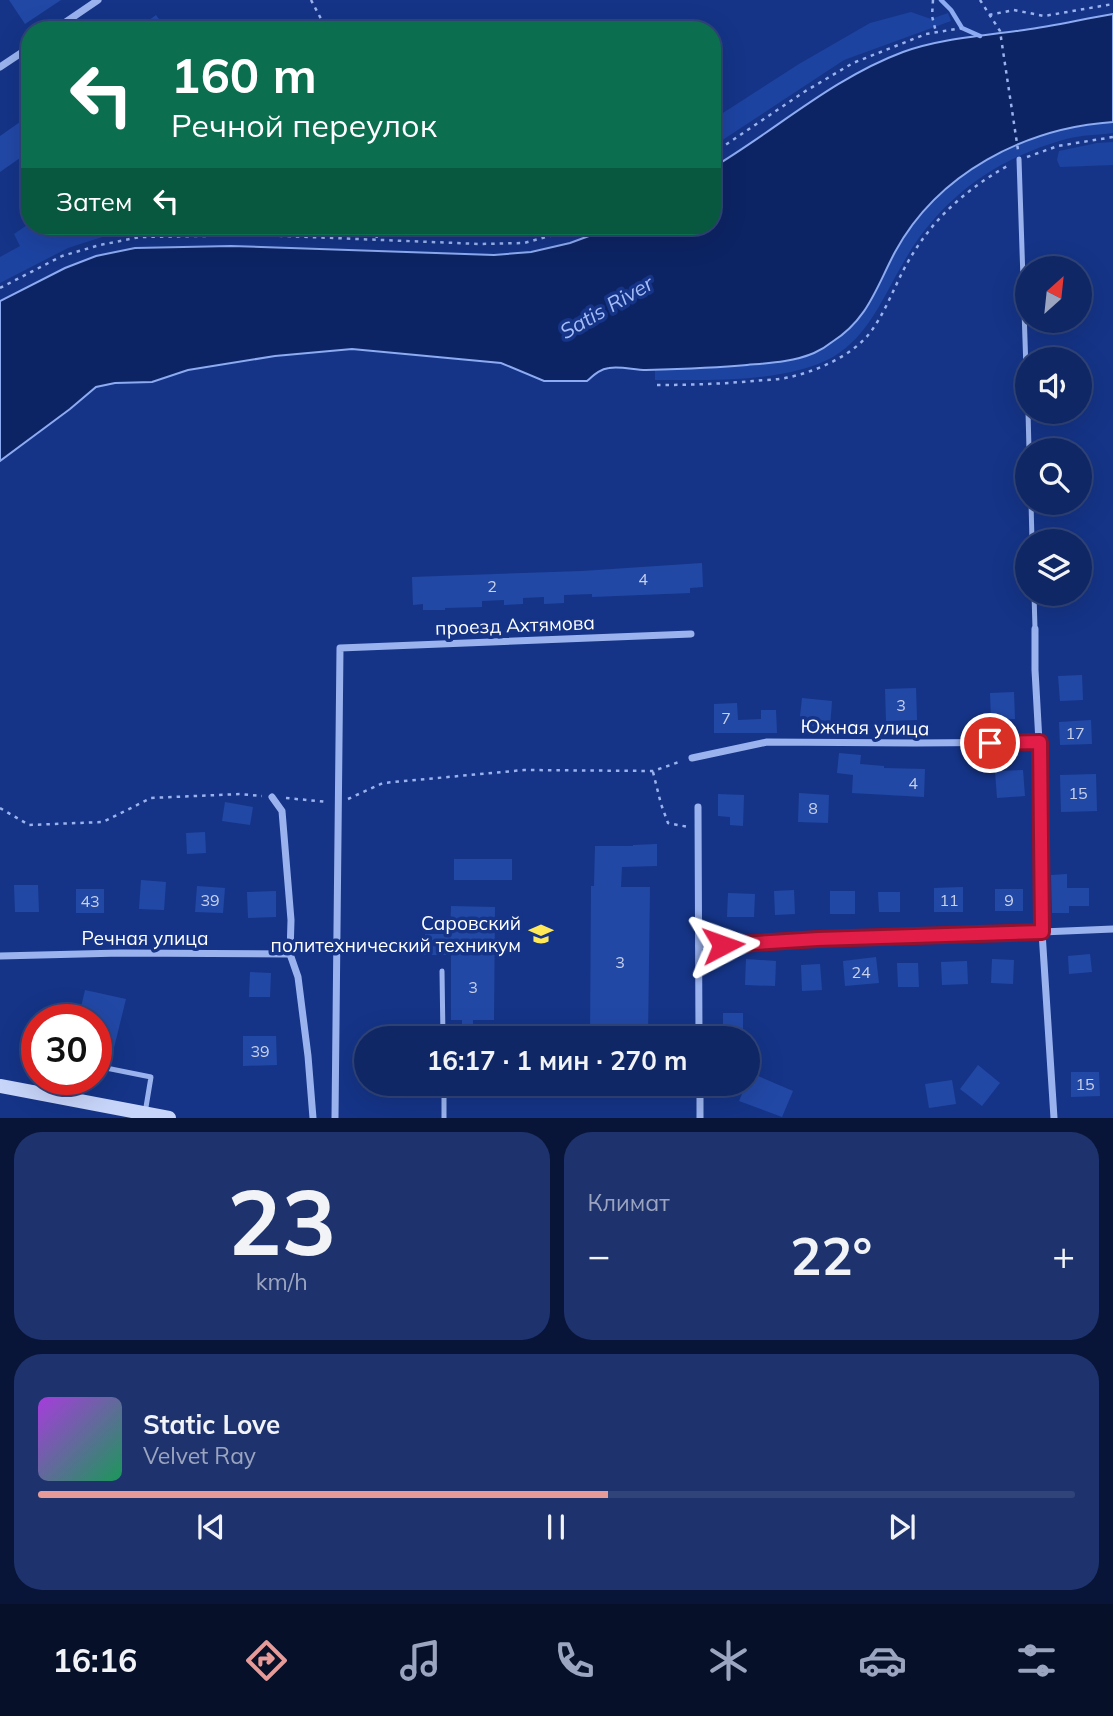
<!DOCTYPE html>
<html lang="ru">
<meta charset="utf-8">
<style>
:root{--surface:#102765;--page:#1e336e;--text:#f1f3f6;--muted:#9ca5bf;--line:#304479;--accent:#e69b98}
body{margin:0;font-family:Mulish,sans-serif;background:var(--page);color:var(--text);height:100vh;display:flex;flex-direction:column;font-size:26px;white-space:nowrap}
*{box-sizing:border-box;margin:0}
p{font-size:23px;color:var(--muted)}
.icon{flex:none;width:38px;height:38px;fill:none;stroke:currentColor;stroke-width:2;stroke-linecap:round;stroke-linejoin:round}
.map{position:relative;height:1118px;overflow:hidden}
.details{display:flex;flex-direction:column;gap:14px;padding:14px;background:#091538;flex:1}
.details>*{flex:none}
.banner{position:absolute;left:21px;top:21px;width:700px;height:214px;border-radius:28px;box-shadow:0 7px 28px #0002,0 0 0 2px var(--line);background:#0b6e4f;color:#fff;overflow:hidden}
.needle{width:46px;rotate:27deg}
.tools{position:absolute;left:1015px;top:256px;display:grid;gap:14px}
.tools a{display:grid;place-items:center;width:77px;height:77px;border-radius:50%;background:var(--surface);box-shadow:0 7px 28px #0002,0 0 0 2px var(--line);font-size:35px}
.speed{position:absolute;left:21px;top:1004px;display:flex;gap:14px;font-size:35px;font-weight:700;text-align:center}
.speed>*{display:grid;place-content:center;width:91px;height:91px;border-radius:50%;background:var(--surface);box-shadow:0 7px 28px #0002,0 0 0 2px var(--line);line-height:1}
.speed .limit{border:10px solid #d22;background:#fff;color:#111}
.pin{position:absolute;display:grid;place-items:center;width:60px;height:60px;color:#fff;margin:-30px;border:4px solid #fff;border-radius:50%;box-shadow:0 2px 7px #0007}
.me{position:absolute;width:77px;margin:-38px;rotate:86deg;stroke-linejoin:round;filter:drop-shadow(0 0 5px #0008)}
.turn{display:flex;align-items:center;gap:24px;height:147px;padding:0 35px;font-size:32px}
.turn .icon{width:91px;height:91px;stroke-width:2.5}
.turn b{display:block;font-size:49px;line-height:60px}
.then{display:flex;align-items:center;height:66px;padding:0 35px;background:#0003;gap:14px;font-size:26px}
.big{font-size:52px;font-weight:700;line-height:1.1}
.details .widget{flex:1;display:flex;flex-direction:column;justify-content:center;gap:10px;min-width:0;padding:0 24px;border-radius:28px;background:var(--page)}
.details .dial{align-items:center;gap:0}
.dial b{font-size:91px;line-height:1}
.song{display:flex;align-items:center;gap:21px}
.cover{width:84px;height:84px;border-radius:10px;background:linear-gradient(135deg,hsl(280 70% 55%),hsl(150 70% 35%))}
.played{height:7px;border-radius:4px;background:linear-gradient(90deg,var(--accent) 55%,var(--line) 55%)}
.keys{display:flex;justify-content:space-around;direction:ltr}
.heat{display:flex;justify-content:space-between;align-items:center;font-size:38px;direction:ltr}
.details .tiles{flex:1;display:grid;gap:14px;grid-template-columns:1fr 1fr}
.widget:last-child{grid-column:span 2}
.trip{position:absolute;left:354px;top:1026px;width:406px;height:70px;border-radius:35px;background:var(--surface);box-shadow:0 7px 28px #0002,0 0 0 2px var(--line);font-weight:700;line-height:70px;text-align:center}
.dock{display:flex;height:112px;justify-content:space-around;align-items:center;background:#061028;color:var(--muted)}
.dock .icon{width:49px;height:49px}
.dock .current{color:var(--accent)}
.dock b{font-size:32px;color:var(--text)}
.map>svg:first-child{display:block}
.green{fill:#1d43a1}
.water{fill:#0d2464;stroke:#8cabf2;stroke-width:2}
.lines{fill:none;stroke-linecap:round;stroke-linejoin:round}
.stream{stroke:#8cabf2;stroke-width:4.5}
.building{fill:#2248a6}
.path{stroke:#9ab3ef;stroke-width:2.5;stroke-dasharray:3.5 5;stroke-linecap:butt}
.lane{stroke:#9ab3ef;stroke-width:5}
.street{stroke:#9ab3ef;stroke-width:7}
.secondary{stroke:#c7d5fa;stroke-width:14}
.route-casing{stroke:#92132f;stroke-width:18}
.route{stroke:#e11d48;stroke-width:12}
.labels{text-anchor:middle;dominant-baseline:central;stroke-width:7;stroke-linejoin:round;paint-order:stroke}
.number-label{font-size:16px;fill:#c8d1e9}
.street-label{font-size:19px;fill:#fff;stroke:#153487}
.poi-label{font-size:19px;fill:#fff;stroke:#153487;text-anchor:end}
.water-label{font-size:21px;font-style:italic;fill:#a5bdf6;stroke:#153487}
</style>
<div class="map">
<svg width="1113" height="1118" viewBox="0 0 1113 1118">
<rect width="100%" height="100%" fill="#153487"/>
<!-- green -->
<g class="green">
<path d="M911 12 931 19 948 13 951 21 844 60 712 147V120L799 64 870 23Z"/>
<path d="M1113 122V133C1098 135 1081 135 1066 139 994 159 938 200 902 265 882 299 869 335 833 357 786 383 707 380 655 380V369L710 368 838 338C872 312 877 284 897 250 942 172 1025 128 1113 122Z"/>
<path d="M1113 142V165L1060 167 1057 160 1059 151 1097 143Z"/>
<path d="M30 223V226H561L511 236 218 229 124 230 68 248 0 283V257L20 246 14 234Z"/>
</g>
<!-- water -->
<path class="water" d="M1113 14V122C1025 128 938 173 895 252 876 288 868 319 832 342 827 346 821 350 814 353 793 362 770 363 747 365 713 368 680 369 646 370 634 370 621 366 609 368 600 369 594 375 587 381H544L501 363 352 349 275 356 188 370 152 382 115 383 96 387 70 409 0 461V301L65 268 96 256 135 248 231 246 494 255 531 252 570 243 616 226H712V168C776 130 833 78 903 52 942 38 984 36 1024 30 1054 26 1083 19 1113 14Z"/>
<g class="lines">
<!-- stream -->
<path class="stream" d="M941 0 951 10 962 28 980 36"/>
</g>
<!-- building -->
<g class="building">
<path d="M9 0H61L25 24Z"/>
<path d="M156 15 167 30H149L145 23Z"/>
<path d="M30 115V151L0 172V136Z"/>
<path d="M702 563 703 587 690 588V593L592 597V594L564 595V603L544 604V597L523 598V604L504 605V600L482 601V607L445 608V610H423V604L413 605 412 577 582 571Z"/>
<path d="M1082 675 1083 700 1060 701 1058 676Z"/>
<path d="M916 688 917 720 886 721 885 689Z"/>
<path d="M1014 692 1015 719 991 720 990 693Z"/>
<path d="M802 698 832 701 830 728 799 725Z"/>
<path d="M737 703 738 720 761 719V710H776L777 733H714V704Z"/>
<path d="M1091 720 1092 744 1060 745 1059 722Z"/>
<path d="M839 753 861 755 860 764 884 766V768L925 769 924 797 852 793 853 775 837 773Z"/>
<path d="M1023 770 1025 796 997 798 995 771Z"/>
<path d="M1096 774 1097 811 1061 812 1060 775Z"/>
<path d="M799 793 829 795 828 823 798 822Z"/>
<path d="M718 794 744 795 743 826 730 825V817L718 816Z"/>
<path d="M225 802 253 807 250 825 222 821Z"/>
<path d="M205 832 206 853 187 854 186 833Z"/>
<path d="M657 844V866L622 867 621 887H650L648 1038H590L591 886H594L595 846H633V845Z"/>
<rect x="454" y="859" width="58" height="21"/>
<path d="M1067 874V888H1089V906H1069V913H1052L1051 875Z"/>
<path d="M141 880 166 882 164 910 139 909Z"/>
<path d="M14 885H38L39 912H15Z"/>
<path d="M197 886 225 888 223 913 195 912Z"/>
<path d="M963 887V912H934V888Z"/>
<rect x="76" y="889" width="28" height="24"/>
<rect x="995" y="889" width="28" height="22"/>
<path d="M794 890 795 914 775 915 774 891Z"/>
<path d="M276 891V917L248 918 247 892Z"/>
<rect x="830" y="891" width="25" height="23"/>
<path d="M878 892H900V912H879Z"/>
<path d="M728 893 755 894 754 917H727Z"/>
<path d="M451 906 495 907 494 1020H473V1038H462V1020H451V955H424L425 934H450Z"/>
<path d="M1090 954 1092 972 1069 974 1068 956Z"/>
<path d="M876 957 879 983 845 986 843 961Z"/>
<path d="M746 959 776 961 775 986 745 985Z"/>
<path d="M992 959 1014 960 1013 984 991 983Z"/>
<path d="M967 961 968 984 942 985 941 962Z"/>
<path d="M897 963H918L919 987H898Z"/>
<path d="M820 964 822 990 802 991 801 965Z"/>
<path d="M250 972 271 973 270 997H249Z"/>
<path d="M85 990 126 999 111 1060 96 1057V1020H78Z"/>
<rect x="723" y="1013" width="20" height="25"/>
<path d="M243 1036H276L277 1065 243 1066Z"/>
<path d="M978 1065 1000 1083 982 1106 960 1089Z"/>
<path d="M1071 1072H1099L1100 1096 1071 1097Z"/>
<path d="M751 1073 793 1091 782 1117 739 1101Z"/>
<path d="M952 1080 956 1104 929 1108 925 1084Z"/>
</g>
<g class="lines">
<!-- path -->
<g class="path">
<path d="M311 0 327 30"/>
<path d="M933 0 932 16 936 32"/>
<path d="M980 0 1000 31 1018 150"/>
<path d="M989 15 1014 10 1044 16 1113 4"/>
<path d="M712 154 804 92 853 63 926 34 962 28"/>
<path d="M1027 157 1058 146 1113 137"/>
<path d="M375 226 377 239"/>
<path d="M0 288 62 256 100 245 140 237 260 235 480 244 524 243 586 226"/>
<path d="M657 385C689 385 721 384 753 381 765 380 778 380 790 377 817 371 851 356 869 334 884 315 893 290 904 269 929 222 963 191 1009 165"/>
<path d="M653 772 661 804 668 823 688 827"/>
<path d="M286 798 328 802"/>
<path d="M348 799 383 783 524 770 653 771 682 761"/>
<path d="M0 808 29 825 103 822 151 798 240 794 262 796"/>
</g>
<!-- lane -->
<g class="lane">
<path d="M1019 159 1027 400"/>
<path d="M1028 411 1029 450"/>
<path d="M1031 502 1032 541"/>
<path d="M1034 593 1035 629"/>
<path d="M442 971 443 1038"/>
<path d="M96 1066 151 1077 145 1113"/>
<path d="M444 1083V1118"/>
<path d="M44 1091 50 1080"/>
</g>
<!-- street -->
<g class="street">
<path d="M54 30 98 0"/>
<path d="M0 67 30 47"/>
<path d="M1035 629V670L1039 742 1042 932 1054 1118"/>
<path d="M692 758 767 742 915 743 1039 742"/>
<path d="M272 797 282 811 291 920 290 954 298 977 308 1056 313 1118"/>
<path d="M698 807 699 1038"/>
<path d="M699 946 818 939 1042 932 1113 929"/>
<path d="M0 956 121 953 290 954"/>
<path d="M700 1083V1118"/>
<path d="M335 1118 340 648 691 634"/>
</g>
<!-- secondary -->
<path class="secondary" d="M0 1086 169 1118"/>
</g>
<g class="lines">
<!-- route casing -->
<g class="route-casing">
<path id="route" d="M723 945 818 939 1042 932 1040 742 990 743"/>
</g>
<!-- route -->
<use href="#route" class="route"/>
</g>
<!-- icons -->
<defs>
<g id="university-bare" transform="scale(1.89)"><path d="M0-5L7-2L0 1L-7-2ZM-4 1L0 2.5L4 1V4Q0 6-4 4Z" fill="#ffe958" stroke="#153487" stroke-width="2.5" paint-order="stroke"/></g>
</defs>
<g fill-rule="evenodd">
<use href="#university-bare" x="541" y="934"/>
</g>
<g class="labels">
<!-- number labels -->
<g class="number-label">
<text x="643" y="579">4</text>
<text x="492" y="586">2</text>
<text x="901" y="705">3</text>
<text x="726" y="718">7</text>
<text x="1075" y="733">17</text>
<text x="913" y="783">4</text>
<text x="1078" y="793">15</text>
<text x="813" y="808">8</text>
<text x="210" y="900">39</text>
<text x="949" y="900">11</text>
<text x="1009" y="900">9</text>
<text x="90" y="901">43</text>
<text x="620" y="962">3</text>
<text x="861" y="972">24</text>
<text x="473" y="987">3</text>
<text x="260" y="1051">39</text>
<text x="1085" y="1084">15</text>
</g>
<!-- street labels -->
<g class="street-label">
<text transform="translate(515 625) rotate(-2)">проезд Ахтямова</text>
<text transform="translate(865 727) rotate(1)">Южная улица</text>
<text x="145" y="938">Речная улица</text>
</g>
<!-- poi labels -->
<g class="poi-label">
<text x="521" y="923">Саровский<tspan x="521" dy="22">политехнический техникум</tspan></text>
</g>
<!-- water labels -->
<g class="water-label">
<text transform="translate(606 307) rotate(-30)">Satis River</text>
</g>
</g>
</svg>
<div class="tools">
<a><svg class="needle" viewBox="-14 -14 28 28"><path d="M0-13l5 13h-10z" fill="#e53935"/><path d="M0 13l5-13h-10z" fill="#9ca5bf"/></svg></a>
<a><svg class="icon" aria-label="sound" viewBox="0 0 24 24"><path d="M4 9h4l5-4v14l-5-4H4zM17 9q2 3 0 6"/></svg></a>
<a><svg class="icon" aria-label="search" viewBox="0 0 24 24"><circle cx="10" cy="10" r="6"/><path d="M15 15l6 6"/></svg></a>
<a><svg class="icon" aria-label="layers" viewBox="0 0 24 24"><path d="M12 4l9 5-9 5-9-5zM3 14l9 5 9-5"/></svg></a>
</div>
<div class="speed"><div class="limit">30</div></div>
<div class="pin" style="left:990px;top:743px;background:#d93025"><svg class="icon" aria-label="arrive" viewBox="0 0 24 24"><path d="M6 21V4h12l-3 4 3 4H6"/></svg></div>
<svg class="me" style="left:723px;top:945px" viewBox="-20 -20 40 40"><path d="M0-17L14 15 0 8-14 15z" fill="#e11d48" stroke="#fff" stroke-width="4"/></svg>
<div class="trip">16:17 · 1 мин · 270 m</div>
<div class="banner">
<div class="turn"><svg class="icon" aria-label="left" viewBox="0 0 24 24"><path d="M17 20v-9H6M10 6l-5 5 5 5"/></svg><div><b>160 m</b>Речной переулок</div></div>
<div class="then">Затем<svg class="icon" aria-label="left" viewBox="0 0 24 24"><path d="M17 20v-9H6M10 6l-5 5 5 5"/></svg></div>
</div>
</div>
<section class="details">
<div class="tiles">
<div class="widget dial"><b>23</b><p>km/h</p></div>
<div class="widget"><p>Климат</p>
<div class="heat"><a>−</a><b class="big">22°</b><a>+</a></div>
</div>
<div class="widget">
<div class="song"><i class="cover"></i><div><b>Static Love</b><p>Velvet Ray</p></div></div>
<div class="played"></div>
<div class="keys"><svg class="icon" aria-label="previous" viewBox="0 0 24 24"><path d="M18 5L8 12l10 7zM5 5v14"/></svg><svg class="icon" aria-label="pause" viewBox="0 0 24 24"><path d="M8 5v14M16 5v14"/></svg><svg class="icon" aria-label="next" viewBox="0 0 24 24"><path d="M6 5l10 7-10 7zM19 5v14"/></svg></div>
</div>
</div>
</section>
<nav class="dock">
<b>16:16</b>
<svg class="icon current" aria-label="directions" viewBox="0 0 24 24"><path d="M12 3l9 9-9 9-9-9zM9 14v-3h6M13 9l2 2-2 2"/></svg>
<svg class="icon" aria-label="music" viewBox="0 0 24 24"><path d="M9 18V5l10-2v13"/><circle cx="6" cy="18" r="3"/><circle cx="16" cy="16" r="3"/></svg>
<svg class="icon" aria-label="phone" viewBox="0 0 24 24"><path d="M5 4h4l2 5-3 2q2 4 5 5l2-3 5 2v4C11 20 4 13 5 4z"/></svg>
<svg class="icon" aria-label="climate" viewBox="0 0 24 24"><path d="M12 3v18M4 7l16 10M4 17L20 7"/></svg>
<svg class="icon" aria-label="car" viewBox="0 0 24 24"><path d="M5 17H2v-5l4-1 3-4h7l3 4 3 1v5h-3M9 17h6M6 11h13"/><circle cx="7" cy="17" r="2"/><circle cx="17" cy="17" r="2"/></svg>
<svg class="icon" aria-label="filters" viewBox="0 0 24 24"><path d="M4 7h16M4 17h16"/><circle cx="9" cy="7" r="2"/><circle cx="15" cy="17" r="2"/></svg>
</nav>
